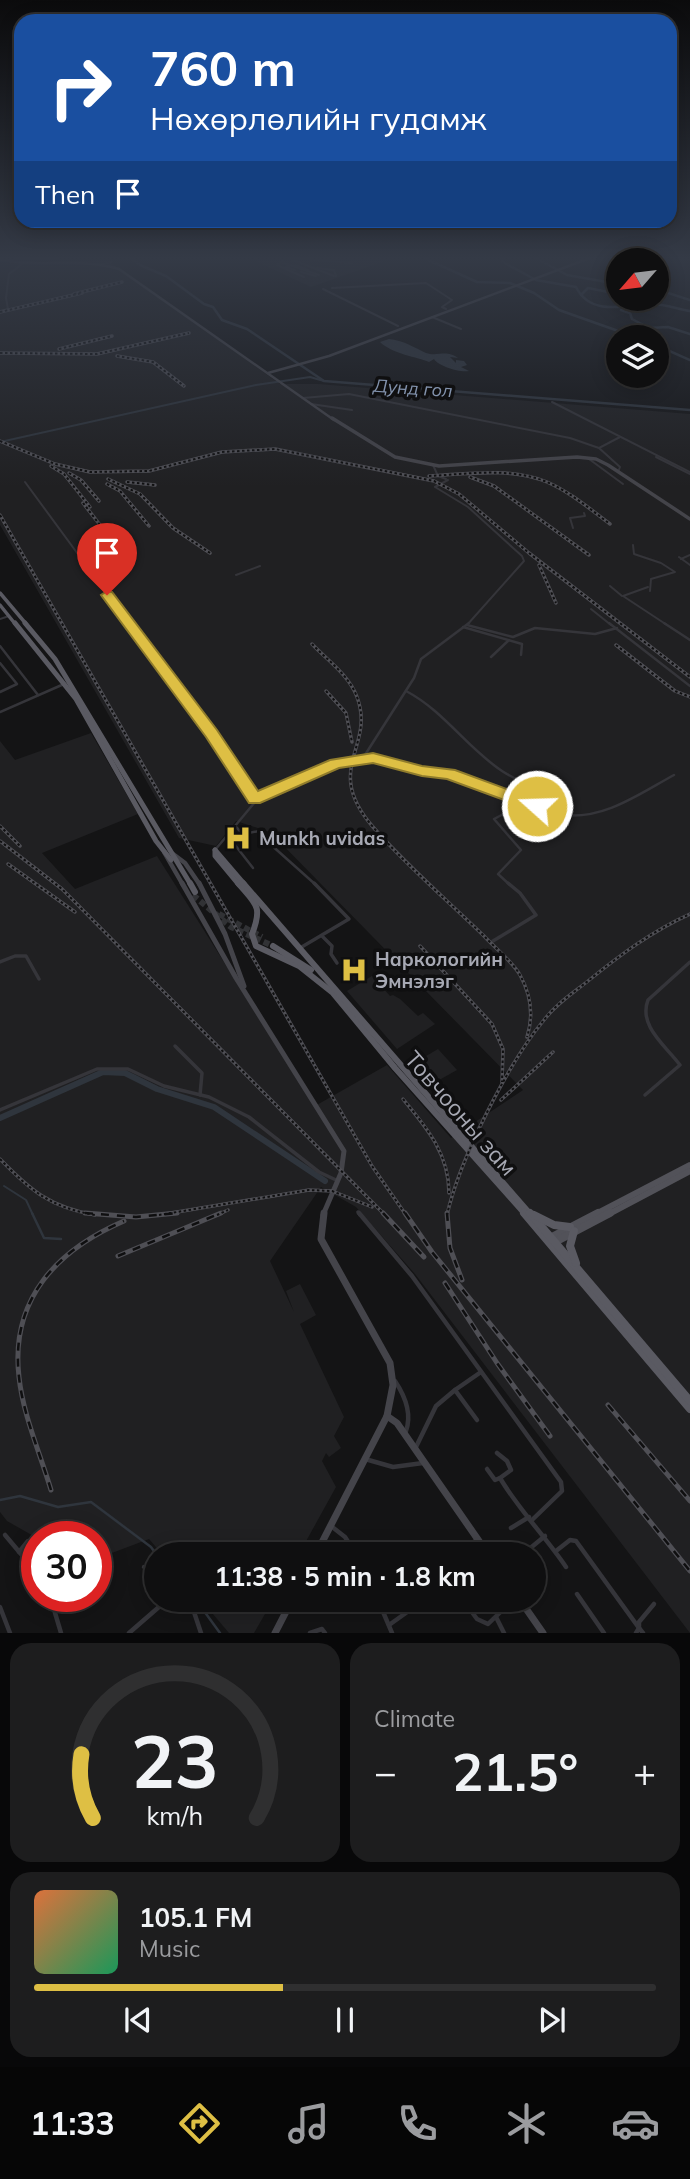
<!DOCTYPE html>
<meta charset="utf-8">
<style>
:root{--surface:#0f0f10;--page:#1d1d1e;--text:#f1f3f6;--muted:#9b9c9f;--line:#2f2f30;--accent:#debf44}
body{margin:0;font-family:Mulish,sans-serif;background:var(--page);color:var(--text);height:100vh;display:flex;flex-direction:column;font-size:26px;white-space:nowrap}
*{box-sizing:border-box;margin:0}
p{font-size:23px;color:var(--muted)}
.icon{flex:none;width:38px;height:38px;fill:none;stroke:currentColor;stroke-width:2;stroke-linecap:round;stroke-linejoin:round}
.map{position:relative;height:1633px;overflow:hidden}
.drawer{display:flex;flex-direction:column;gap:10px;padding:10px;background:#080809;flex:1}
.drawer>*{flex:none}
.hud{position:absolute;left:14px;top:14px;width:663px;height:214px;border-radius:21px;box-shadow:0 4px 18px #0003,0 0 0 2px var(--line);background:#1a4fa0;color:#fff;overflow:hidden}
.needle{width:46px;rotate:242deg}
.fabs{position:absolute;left:606px;top:248px;display:grid;gap:14px}
.fabs a{display:grid;place-items:center;width:63px;height:63px;border-radius:50%;background:var(--surface);box-shadow:0 4px 18px #0003,0 0 0 2px var(--line);font-size:35px}
.speed{position:absolute;left:21px;top:1521px;display:flex;gap:14px;font-size:35px;font-weight:700;text-align:center}
.speed>*{display:grid;place-content:center;width:91px;height:91px;border-radius:50%;background:var(--surface);box-shadow:0 4px 18px #0003,0 0 0 2px var(--line);line-height:1}
.speed .limit{border:10px solid #d22;background:#fff;color:#111}
.pin{position:absolute;display:grid;place-items:center;width:60px;height:60px;color:#fff;margin:-72px -30px;border-radius:50% 50% 50% 0;rotate:-45deg;box-shadow:0 0 7px #0007}
.pin .icon{rotate:45deg}
.me{position:absolute;width:77px;margin:-38px;rotate:290deg;stroke-linejoin:round;filter:drop-shadow(0 0 5px #0008)}
.turn{display:flex;align-items:center;gap:24px;height:147px;padding:0 21px;font-size:32px}
.turn .icon{width:91px;height:91px;stroke-width:2.5}
.turn b{display:block;font-size:49px;line-height:60px}
.then{display:flex;align-items:center;height:66px;padding:0 21px;background:#0003;gap:14px;font-size:26px}
.big{font-size:52px;font-weight:700;line-height:1.1}
.drawer .tile{flex:1;display:flex;flex-direction:column;justify-content:center;gap:10px;min-width:0;padding:0 24px;border-radius:21px;background:var(--page)}
.drawer .dial{align-items:center;gap:0}
.dial svg{height:182px;overflow:visible;fill:none;stroke:var(--line);stroke-width:7;stroke-linecap:round;text-anchor:middle}
.dial text{fill:var(--text);stroke:none}
.song{display:flex;align-items:center;gap:21px}
.cover{width:84px;height:84px;border-radius:10px;background:linear-gradient(135deg,hsl(20 70% 55%),hsl(150 70% 35%))}
.played{height:7px;border-radius:4px;background:linear-gradient(90deg,var(--accent) 40%,var(--line) 40%)}
.keys{display:flex;justify-content:space-around;direction:ltr}
.heat{display:flex;justify-content:space-between;align-items:center;font-size:38px;direction:ltr}
.drawer .tiles{flex:1;display:grid;gap:10px;grid-template-columns:1fr 1fr}
.tile:last-child{grid-column:span 2}
.trip{position:absolute;left:144px;top:1542px;width:402px;height:70px;border-radius:35px;background:var(--surface);box-shadow:0 4px 18px #0003,0 0 0 2px var(--line);font-weight:700;line-height:70px;text-align:center}
.tabs{display:flex;height:112px;justify-content:space-around;align-items:center;background:#060606;color:var(--muted)}
.tabs .icon{width:49px;height:49px}
.tabs .on{color:var(--accent)}
.tabs b{font-size:32px;color:var(--text)}
.map>svg:first-child{display:block}
.built{fill:#202022}
.water{fill:#2f353d}
.lines{fill:none;stroke-linecap:round;stroke-linejoin:round}
.stream-far1{stroke:#2f353d;stroke-width:2}
.stream{stroke:#2f353d;stroke-width:2.5}
.river-far1{stroke:#2f353d;stroke-width:2.5}
.river{stroke:#2f353d;stroke-width:6}
.trunk-tunnel{stroke:#313235;stroke-width:6;stroke-dasharray:6 3.5;stroke-linecap:butt}
.minor-far3{stroke:#35353a;stroke-width:2}
.minor-far2{stroke:#35353a;stroke-width:2.5}
.minor-far1{stroke:#35353a;stroke-width:3.5}
.minor{stroke:#35353a;stroke-width:4.5}
.tertiary{stroke:#35353a;stroke-width:2}
.secondary-far4{stroke:#44444a;stroke-width:2.5}
.secondary-far3{stroke:#44444a;stroke-width:3.5}
.secondary-far2{stroke:#44444a;stroke-width:4.5}
.secondary-far1{stroke:#44444a;stroke-width:5}
.secondary{stroke:#44444a;stroke-width:7}
.primary-far1{stroke:#525259;stroke-width:6}
.primary{stroke:#525259;stroke-width:8}
.trunk-far3{stroke:#5a5a62;stroke-width:3.5}
.trunk-far2{stroke:#5a5a62;stroke-width:5}
.trunk-far1{stroke:#5a5a62;stroke-width:6}
.trunk{stroke:#5a5a62;stroke-width:8}
.rail-far1-casing{stroke:#4f4f55;stroke-width:3.5}
.rail-casing{stroke:#4f4f55;stroke-width:5}
.rail-far1{stroke:#0f0f10;stroke-width:2;stroke-dasharray:2.5;stroke-linecap:butt}
.rail{stroke:#0f0f10;stroke-width:2.5;stroke-dasharray:8;stroke-linecap:butt}
.route{fill:#debf44;stroke:#907c2c;stroke-width:2}
.labels{text-anchor:middle;dominant-baseline:central;stroke-width:7;stroke-linejoin:round;paint-order:stroke}
.far-water-label{font-size:18px;font-style:italic;fill:#8292ac;stroke:#0f0f10}
.poi-label{font-size:19px;font-weight:bold;fill:#a7a9b4;stroke:#0f0f10;text-anchor:start}
.near-street-label{font-size:23px;fill:#a7a9b4;stroke:#0f0f10}
</style>
<div class="map">
<svg width="690" height="1633" viewBox="0 0 690 1633">
<rect width="100%" height="100%" fill="#141415"/>
<!-- built -->
<g class="built">
<path d="M0 258 36 262 107 260 280 384H318L690 414V1633L415 1274 356 1207 321 1187 270 1261 294 1312 286 1291 300 1284 316 1315 300 1324 344 1417 334 1436 341 1448 329 1457 326 1453 322 1461 336 1487 299 1554H162L149 1539 96 1559V1536L37 1538 7 1521 0 1512V741L15 760 91 733 138 814 42 853 75 889 157 856 315 1106 387 1065 451 1138 523 1090 270 832 236 821 216 846 179 838 0 525Z"/>
<path d="M249 258H393L311 287Z"/>
<path d="M372 976 390 996 393 995 400 999 418 1016 423 1013 435 1024 397 1049 347 991Z"/>
<path d="M438 1049 457 1070 432 1084 416 1062Z"/>
<path d="M201 1600H273L254 1633H229Z"/>
</g>
<!-- water -->
<path class="water" d="M389 339C403 340 415 348 426 353 438 357 446 349 458 358L450 357 456 363V360L464 361 467 365 461 367 469 371C460 373 438 366 434 359L429 362C418 357 392 354 380 342Z"/>
<g class="lines">
<!-- stream-far1 -->
<g class="stream-far1">
<path d="M0 442 256 385 310 377 324 381"/>
<path d="M4 1186 26 1200 33 1215"/>
</g>
<!-- stream -->
<g class="stream">
<path d="M32 1213 44 1238 61 1239"/>
<path d="M0 1500 20 1496 58 1507 91 1502 151 1547 156 1554"/>
<path d="M196 1600 220 1633"/>
</g>
<!-- river-far1 -->
<g class="river-far1">
<path d="M16 258H58"/>
<path d="M131 258 140 265 166 276 204 304 213 307 222 320 247 329 324 381 690 410"/>
<path d="M424 258 477 282 510 283 534 293 559 310 638 338"/>
<path d="M504 258H501L503 262 536 280 576 287C591 317 625 305 651 304 664 304 678 309 690 311"/>
<path d="M536 258 567 275 618 284"/>
<path d="M617 258 627 261"/>
<path d="M656 289 690 300"/>
<path d="M581 295 588 288 618 294"/>
<path d="M621 310 630 313 632 319 649 328 668 327 690 334"/>
<path d="M656 345 690 360"/>
</g>
<!-- river -->
<path class="river" d="M0 1118 103 1072 125 1073 157 1089 214 1107 325 1181"/>
<!-- trunk-tunnel -->
<g class="trunk-tunnel">
<path d="M193 895 231 927 273 946"/>
<path d="M219 914 262 937"/>
</g>
<!-- minor-far3 -->
<g class="minor-far3">
<path d="M288 258 334 276"/>
<path d="M291 258 352 263"/>
<path d="M283 260 277 265 304 277"/>
<path d="M281 262 319 275"/>
<path d="M290 265 286 267 295 270"/>
<path d="M295 265 308 270"/>
<path d="M317 268 334 270 336 276"/>
<path d="M301 272 316 276"/>
<path d="M332 288 426 283 452 300 442 307 446 309"/>
<path d="M323 289 398 326"/>
<path d="M0 311 8 309 6 298 9 274 22 264"/>
<path d="M432 317 461 329"/>
<path d="M303 398 349 394 570 438 599 448"/>
<path d="M552 402 690 472"/>
<path d="M311 404 352 410"/>
<path d="M656 457 690 474"/>
<path d="M589 459 623 484"/>
<path d="M433 465 438 476 446 479"/>
<path d="M618 472 620 467 599 448 620 437"/>
<path d="M448 480 435 487 468 507 522 556 524 561 467 625"/>
<path d="M25 482 130 625"/>
<path d="M573 528 570 518 585 516 584 513"/>
<path d="M633 545 634 554 661 563 675 572 651 579 650 591"/>
<path d="M679 557 690 565"/>
<path d="M681 559 690 555"/>
<path d="M236 575 260 566"/>
<path d="M610 586 622 596"/>
<path d="M648 587 623 596 667 625"/>
<path d="M591 609 611 625"/>
<path d="M0 619 9 616"/>
</g>
<!-- minor-far2 -->
<g class="minor-far2">
<path d="M129 623 254 794 255 802 215 850"/>
<path d="M609 623 690 686"/>
<path d="M664 623 690 640"/>
<path d="M467 625 513 637 535 628 595 634 617 628"/>
<path d="M463 627 522 644 521 655"/>
<path d="M0 646 38 695"/>
<path d="M491 657 509 640"/>
<path d="M0 663 17 684 0 692"/>
<path d="M406 691C444 711 467 748 502 771 523 785 552 790 562 815"/>
<path d="M0 712 64 684"/>
<path d="M363 758 414 678 421 659 469 623"/>
<path d="M505 796 509 811 494 819 521 850 498 874 510 885"/>
<path d="M256 798 336 764 373 758 411 769 449 774 562 815C604 820 639 794 674 775"/>
<path d="M236 827 243 834 259 831 266 834 269 843 316 885"/>
<path d="M228 836 253 868"/>
</g>
<!-- minor-far1 -->
<g class="minor-far1">
<path d="M322 936 332 946 331 954 337 963"/>
<path d="M493 941 536 915 520 893 508 883"/>
<path d="M300 948 349 919 314 883"/>
<path d="M0 962 15 956H26L39 979"/>
<path d="M175 1046 202 1073 200 1095"/>
<path d="M645 1095 680 1065C666 1046 638 1026 648 1000L690 962"/>
<path d="M0 1110 97 1069H128L164 1086 209 1097 249 1117 319 1172 336 1180"/>
<path d="M358 1212 360 1215"/>
</g>
<!-- minor -->
<g class="minor">
<path d="M359 1213 412 1276 561 1482 562 1491 532 1520"/>
<path d="M395 1381C405 1396 412 1414 406 1431"/>
<path d="M455 1390 481 1372"/>
<path d="M415 1449 436 1406 455 1390 477 1420"/>
<path d="M497 1453 507 1461 511 1470 500 1478C519 1510 545 1536 566 1567"/>
<path d="M365 1459 393 1467 423 1463"/>
<path d="M487 1469 495 1480 500 1478"/>
<path d="M331 1526 345 1537 356 1554"/>
<path d="M511 1528 529 1517"/>
<path d="M5 1535 37 1573"/>
<path d="M556 1551 570 1540 576 1541 639 1628"/>
<path d="M19 1552 28 1541 37 1547"/>
<path d="M458 1554 475 1541"/>
<path d="M528 1554V1550L545 1536"/>
<path d="M144 1567 156 1575"/>
<path d="M534 1571 538 1577"/>
<path d="M96 1581 99 1587"/>
<path d="M577 1594 604 1633"/>
<path d="M50 1596 61 1633"/>
<path d="M190 1600 201 1633"/>
<path d="M378 1600 392 1633"/>
<path d="M463 1600 477 1619 488 1624 513 1600"/>
<path d="M0 1607 10 1633"/>
<path d="M496 1617 504 1633"/>
<path d="M389 1625 424 1600"/>
<path d="M639 1628V1622L654 1604"/>
<path d="M129 1633 167 1600"/>
<path d="M310 1633 322 1629 325 1633"/>
<path d="M636 1633 639 1628 643 1633"/>
</g>
<!-- tertiary -->
<path class="tertiary" d="M102 264 112 262"/>
<!-- secondary-far4 -->
<g class="secondary-far4">
<path d="M0 260C40 268 80 257 119 269L334 420"/>
<path d="M268 373 329 356 590 258"/>
</g>
<!-- secondary-far3 -->
<path class="secondary-far3" d="M332 418 395 457 439 466 577 457 596 459 608 465 690 519"/>
<!-- secondary-far2 -->
<g class="secondary-far2">
<path d="M164 852 183 885"/>
<path d="M173 854 185 863 200 885"/>
</g>
<!-- secondary-far1 -->
<g class="secondary-far1">
<path d="M182 883 236 978 344 1151 341 1173 323 1215"/>
<path d="M199 883 225 934 244 986"/>
</g>
<!-- secondary -->
<g class="secondary">
<path d="M387 1416 397 1423 488 1554"/>
<path d="M316 1554 387 1416 393 1385 390 1363 321 1239 324 1213"/>
<path d="M520 1600 543 1633"/>
<path d="M275 1633 292 1600"/>
</g>
<!-- primary-far1 -->
<g class="primary-far1">
<path d="M594 1215 690 1165"/>
<path d="M607 1215 690 1171"/>
</g>
<!-- primary -->
<g class="primary">
<path d="M550 1238 598 1213"/>
<path d="M553 1243 610 1213"/>
</g>
<!-- trunk-far3 -->
<g class="trunk-far3">
<path d="M0 593 27 625"/>
<path d="M0 605 16 625"/>
</g>
<!-- trunk-far2 -->
<g class="trunk-far2">
<path d="M15 623 76 699 156 841 171 860"/>
<path d="M25 623 55 659 191 885"/>
<path d="M215 850V856L239 885"/>
<path d="M215 850 245 885"/>
</g>
<!-- trunk-far1 -->
<g class="trunk-far1">
<path d="M190 883 195 892"/>
<path d="M238 883C256 904 263 906 252 934L256 946 299 966 333 993 395 1068 526 1215"/>
<path d="M243 883 531 1215"/>
<path d="M273 946 311 970"/>
</g>
<!-- trunk -->
<g class="trunk">
<path d="M524 1213 690 1409"/>
<path d="M530 1213 690 1401"/>
<path d="M534 1215 554 1225 570 1227"/>
<path d="M574 1231 570 1246 576 1263"/>
</g>
<!-- rail-far1 casing -->
<g class="rail-far1-casing">
<g id="rail-far1">
<path d="M74 294 122 282"/>
<path d="M0 312 82 293"/>
<path d="M59 349 112 336"/>
<path d="M0 353 97 354 189 333"/>
<path d="M117 356 153 362 184 386"/>
<path d="M0 441 55 464 90 472 149 471 222 452 275 449 434 481 459 494 529 553 690 677"/>
<path d="M51 466 64 474 90 507"/>
<path d="M69 473 81 480 99 501"/>
<path d="M429 476C468 474 510 467 547 482 570 492 590 509 610 524"/>
<path d="M470 477 494 486 589 555"/>
<path d="M108 479 140 494 173 528 210 553"/>
<path d="M127 482 155 485"/>
<path d="M107 484 120 491 149 526"/>
<path d="M83 503 107 534"/>
<path d="M0 515 372 1166 406 1215"/>
<path d="M539 565 556 603"/>
<path d="M312 644C327 660 349 675 357 697 376 747 322 768 373 827 407 866 447 900 484 936 495 948 512 961 520 975 531 995 534 1015 527 1037"/>
<path d="M616 645 675 691 690 697"/>
<path d="M326 691 346 713 352 742"/>
<path d="M0 826 20 846"/>
<path d="M0 841 62 889 385 1215"/>
<path d="M8 864 75 912"/>
<path d="M420 946 492 1024 503 1049 502 1082"/>
<path d="M403 1099C427 1128 449 1154 449 1193"/>
<path d="M501 1100 553 1052"/>
<path d="M0 1159C31 1191 50 1207 95 1215"/>
<path d="M159 1215 309 1190 332 1191 372 1207"/>
<path d="M217 1215 228 1210"/>
<path d="M447 1215C459 1161 508 1063 544 1020 556 1004 573 993 588 981 620 955 652 931 690 914"/>
</g>
</g>
<!-- rail casing -->
<g class="rail-casing">
<g id="rail">
<path d="M85 1213 136 1217 177 1213"/>
<path d="M383 1213 424 1257"/>
<path d="M405 1213 432 1252 690 1571"/>
<path d="M447 1213 450 1248 462 1280"/>
<path d="M118 1256 221 1213"/>
<path d="M445 1283 497 1363 550 1436"/>
<path d="M608 1405 690 1501"/>
<path d="M51 1490C40 1453 23 1415 19 1377 10 1299 57 1250 124 1221"/>
</g>
</g>
<!-- rail-far1 -->
<use href="#rail-far1" class="rail-far1"/>
<!-- rail -->
<use href="#rail" class="rail"/>
</g>
<!-- sky -->
<linearGradient id="sky" x2="0" y2="1"><stop stop-color="#0b0b0c"/><stop offset="0.53" stop-color="#343a46"/><stop offset="1" stop-color="#343a46" stop-opacity="0"/></linearGradient>
<rect width="690" height="487" fill="url(#sky)"/>
<!-- route -->
<path class="route" d="M107 591 112 592 217 730 258 791 330 760 373 753 422 766 455 770 542 802 545 806 537 812 447 779 422 776 373 763 339 768 260 803H249L206 737 101 595Z"/>
<!-- icons -->
<defs>
<g id="hospital-bare" transform="scale(2.1)"><path d="M-5-5h3v3.5h4V-5h3V5h-3V1.5h-4V5h-3Z" fill="#debf44" stroke="#0f0f10" stroke-width="2.5" paint-order="stroke"/></g>
</defs>
<g fill-rule="evenodd">
<use href="#hospital-bare" x="238" y="838"/>
<use href="#hospital-bare" x="354" y="970"/>
</g>
<g class="labels">
<!-- far-water labels -->
<g class="far-water-label">
<text transform="translate(413 388) rotate(4)">Дунд гол</text>
</g>
<!-- poi labels -->
<g class="poi-label">
<text x="259" y="838">Munkh uvidas</text>
<text x="375" y="959">Наркологийн<tspan x="375" dy="22">Эмнэлэг</tspan></text>
</g>
<!-- near-street labels -->
<g class="near-street-label">
<text transform="translate(461 1113) rotate(49)">Товчооны зам</text>
</g>
</g>
</svg>
<div class="fabs">
<a><svg class="needle" viewBox="-14 -14 28 28"><path d="M0-13l5 13h-10z" fill="#e53935"/><path d="M0 13l5-13h-10z" fill="#9b9c9f"/></svg></a>
<a><svg class="icon" aria-label="layers" viewBox="0 0 24 24"><path d="M12 4l9 5-9 5-9-5zM3 14l9 5 9-5"/></svg></a>
</div>
<div class="speed"><div class="limit">30</div></div>
<div class="pin" style="left:107px;top:595px;background:#d93025"><svg class="icon" aria-label="arrive" viewBox="0 0 24 24"><path d="M6 21V4h12l-3 4 3 4H6"/></svg></div>
<svg class="me" style="left:537px;top:806px" viewBox="-20 -20 40 40"><circle r="17" fill="#debf44" stroke="#fff" stroke-width="3"/><path d="M0-11L8 9 0 5-8 9z" fill="#fff"/></svg>
<div class="trip">11:38 · 5 min · 1.8 km</div>
<div class="hud">
<div class="turn"><svg class="icon" aria-label="right" viewBox="0 0 24 24"><path d="M7 20v-9h11M14 6l5 5-5 5"/></svg><div><b>760 m</b>Нөхөрлөлийн гудамж</div></div>
<div class="then">Then<svg class="icon" aria-label="arrive" viewBox="0 0 24 24"><path d="M6 21V4h12l-3 4 3 4H6"/></svg></div>
</div>
</div>
<section class="drawer">
<div class="tiles">
<div class="tile dial"><svg viewBox="0 0 100 80">
<path d="M14 69A42 42 0 1 1 86 69"/>
<path d="M14 69A42 42 0 0 1 9 41" stroke="#debf44"/>
<text x="50" y="56" font-size="32" font-weight="700">23</text>
<text x="50" y="72" font-size="11">km/h</text>
</svg></div>
<div class="tile"><p>Climate</p>
<div class="heat"><a>−</a><b class="big">21.5°</b><a>+</a></div>
</div>
<div class="tile">
<div class="song"><i class="cover"></i><div><b>105.1 FM</b><p>Music</p></div></div>
<div class="played"></div>
<div class="keys"><svg class="icon" aria-label="previous" viewBox="0 0 24 24"><path d="M18 5L8 12l10 7zM5 5v14"/></svg><svg class="icon" aria-label="pause" viewBox="0 0 24 24"><path d="M8 5v14M16 5v14"/></svg><svg class="icon" aria-label="next" viewBox="0 0 24 24"><path d="M6 5l10 7-10 7zM19 5v14"/></svg></div>
</div>
</div>
</section>
<nav class="tabs">
<b>11:33</b>
<svg class="icon on" aria-label="directions" viewBox="0 0 24 24"><path d="M12 3l9 9-9 9-9-9zM9 14v-3h6M13 9l2 2-2 2"/></svg>
<svg class="icon" aria-label="music" viewBox="0 0 24 24"><path d="M9 18V5l10-2v13"/><circle cx="6" cy="18" r="3"/><circle cx="16" cy="16" r="3"/></svg>
<svg class="icon" aria-label="phone" viewBox="0 0 24 24"><path d="M5 4h4l2 5-3 2q2 4 5 5l2-3 5 2v4C11 20 4 13 5 4z"/></svg>
<svg class="icon" aria-label="climate" viewBox="0 0 24 24"><path d="M12 3v18M4 7l16 10M4 17L20 7"/></svg>
<svg class="icon" aria-label="car" viewBox="0 0 24 24"><path d="M5 17H2v-5l4-1 3-4h7l3 4 3 1v5h-3M9 17h6M6 11h13"/><circle cx="7" cy="17" r="2"/><circle cx="17" cy="17" r="2"/></svg>
</nav>
